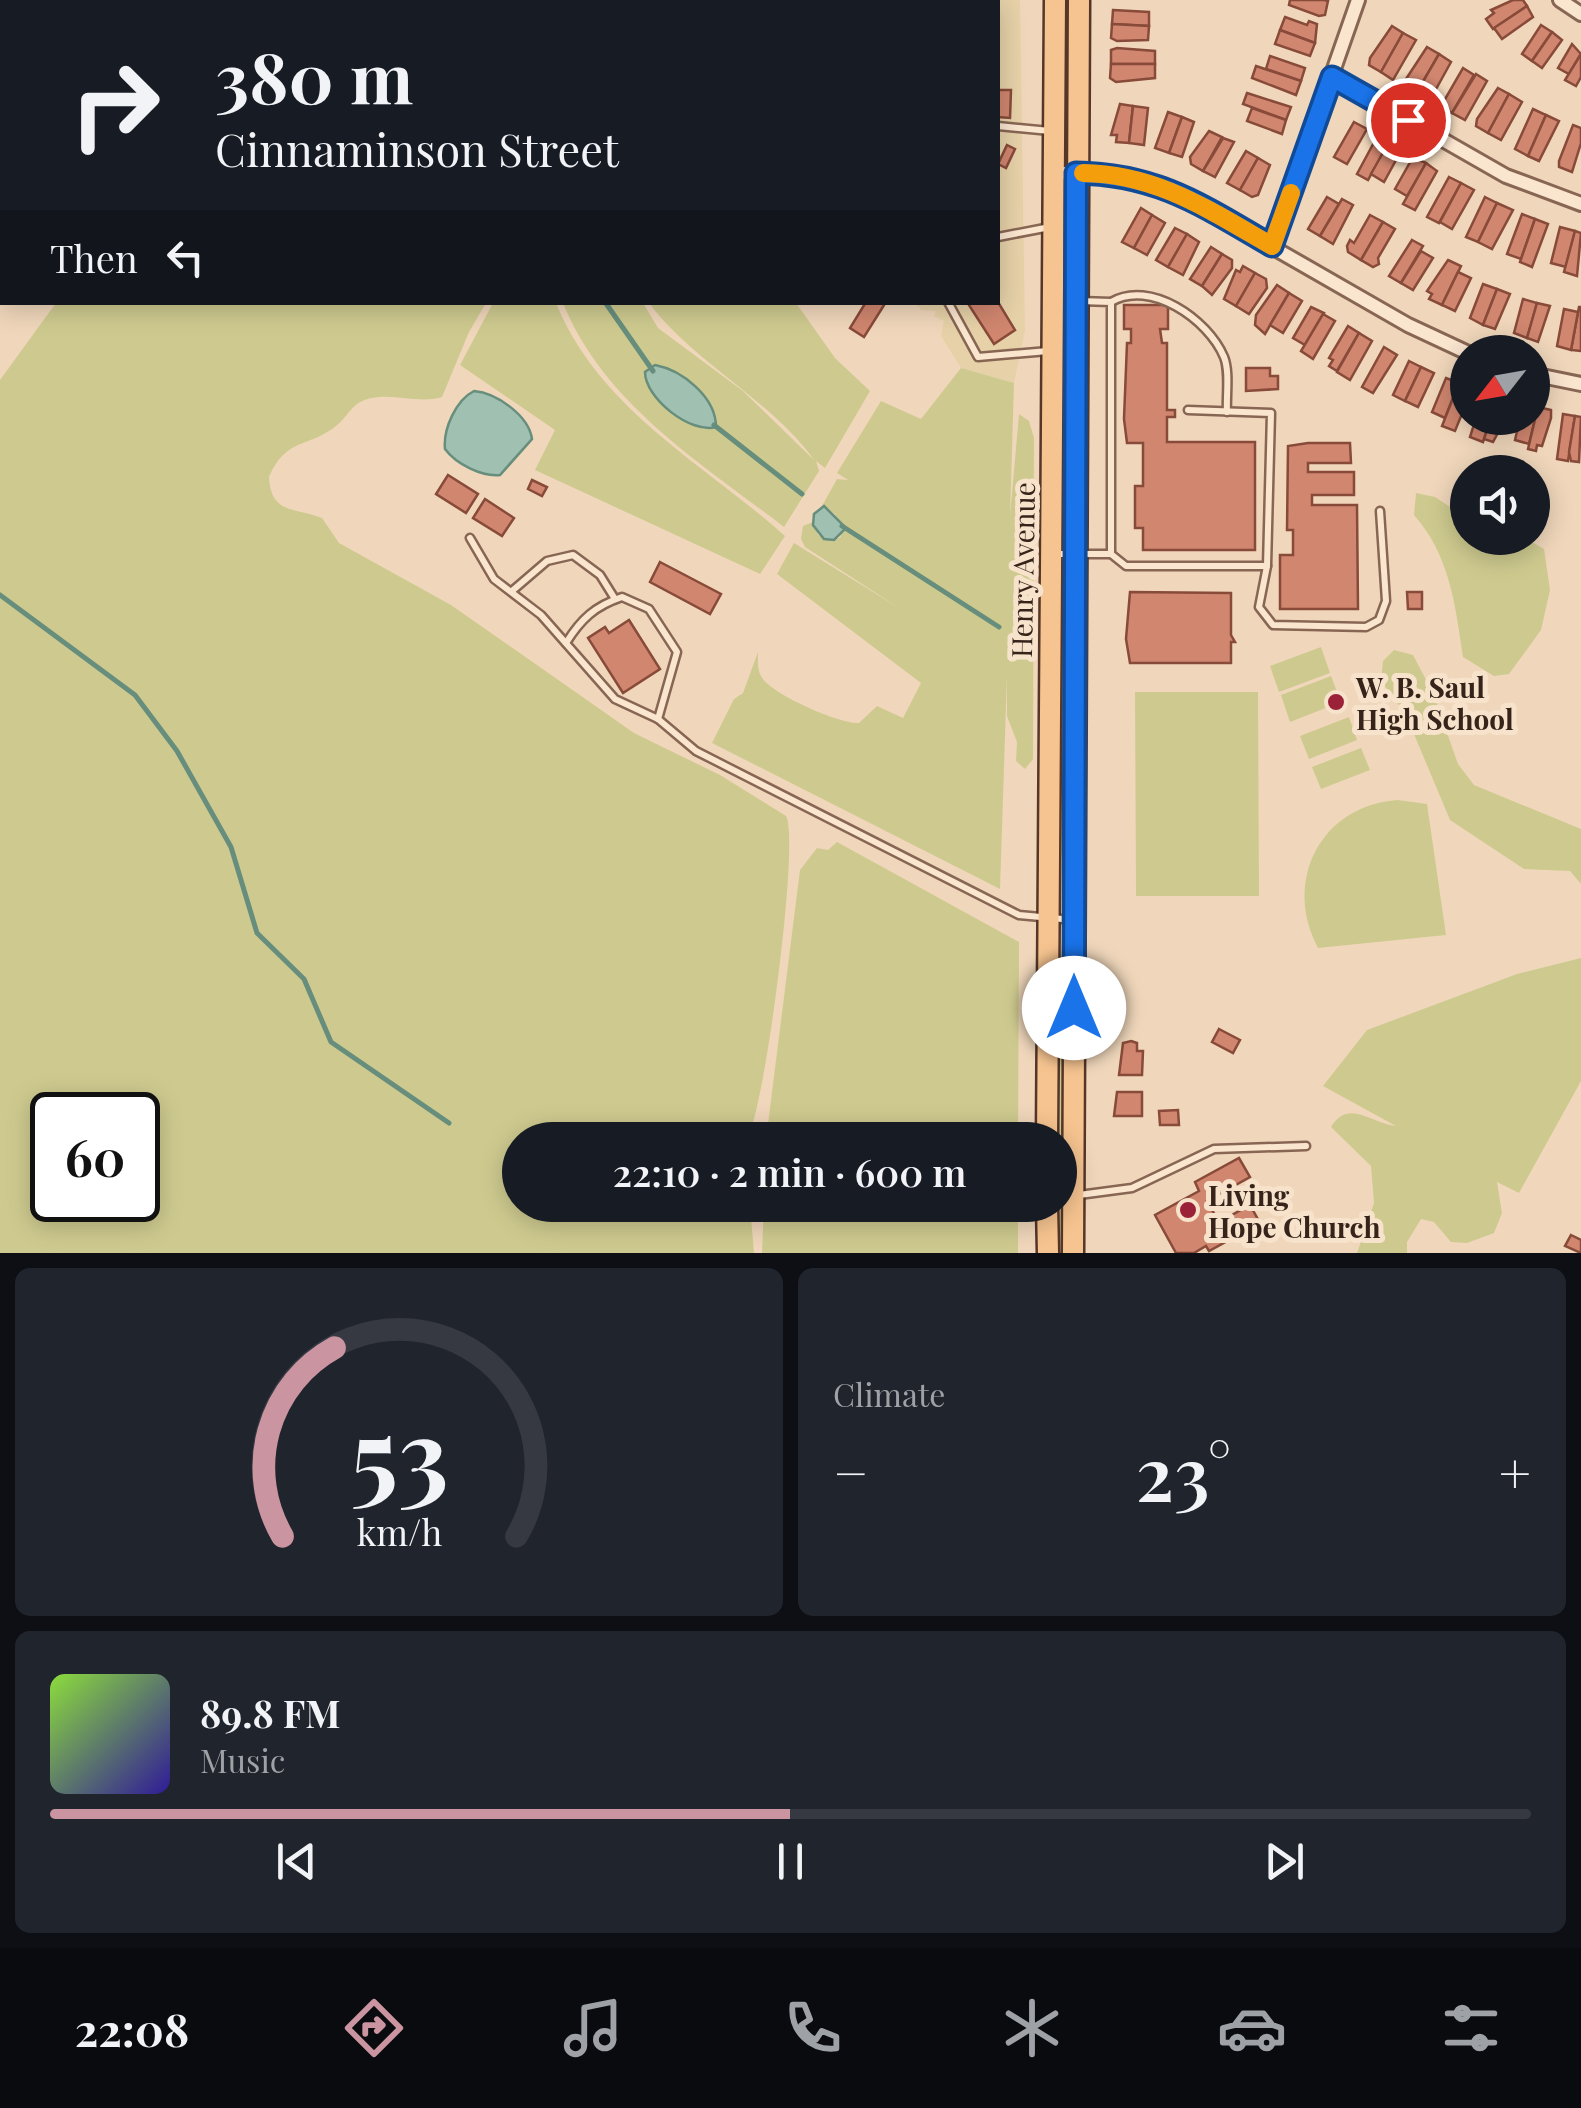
<!DOCTYPE html>
<meta charset="utf-8">
<style>
:root{--surface:#171b24;--page:#20242c;--text:#f1f3f6;--muted:#9ea1a6;--line:#363941;--accent:#ca94a0}
body{margin:0;font-family:"Playfair Display",serif;background:var(--page);color:var(--text);height:100vh;display:flex;flex-direction:column;font-size:38px;white-space:nowrap}
*{box-sizing:border-box;margin:0}
p{font-size:32px;color:var(--muted)}
.icon{flex:none;width:55px;height:55px;fill:none;stroke:currentColor;stroke-width:2;stroke-linecap:round;stroke-linejoin:round}
.map{position:relative;height:1253px;overflow:hidden}
.details{display:flex;flex-direction:column;gap:15px;padding:15px;background:#0d0f14;flex:1}
.details>*{flex:none}
.top-card{position:absolute;left:0px;top:0px;width:1000px;height:305px;box-shadow:0 5px 25px #0003;background:#171b24;color:var(--text);overflow:hidden}
.needle{width:65px;rotate:239deg}
.controls{position:absolute;left:1450px;top:335px;display:grid;gap:20px}
.controls a{display:grid;place-items:center;width:100px;height:100px;border-radius:50%;background:var(--surface);box-shadow:0 5px 25px #0003;font-size:50px}
.speed{position:absolute;left:30px;top:1092px;display:flex;gap:20px;font-size:50px;font-weight:700;text-align:center}
.speed>*{display:grid;place-content:center;width:130px;height:130px;border-radius:50%;background:var(--surface);box-shadow:0 5px 25px #0003;line-height:1}
.speed .limit{border:5px solid #111;border-radius:15px;background:#fff;color:#111}
.pin{position:absolute;display:grid;place-items:center;width:85px;height:85px;color:#fff;margin:-42px;border:5px solid #fff;border-radius:50%;box-shadow:0 2px 10px #0007}
.me{position:absolute;width:110px;margin:-55px;rotate:0deg;stroke-linejoin:round;filter:drop-shadow(0 0 8px #0008)}
.turn{display:flex;align-items:center;gap:35px;height:210px;padding:0 50px;font-size:45px}
.turn .icon{width:130px;height:130px;stroke-width:2.5}
.turn b{display:block;font-size:70px;line-height:85px}
.then{display:flex;align-items:center;height:95px;padding:0 50px;background:#0003;gap:20px;font-size:38px}
.big{font-size:75px;font-weight:600;line-height:1.1}
.details .card{flex:1;display:flex;flex-direction:column;justify-content:center;gap:15px;min-width:0;padding:0 35px;border-radius:15px;background:var(--page)}
.details .dial{align-items:center;gap:0}
.dial svg{height:260px;overflow:visible;fill:none;stroke:var(--line);stroke-width:7;stroke-linecap:round;text-anchor:middle}
.dial text{fill:var(--text);stroke:none}
.song{display:flex;align-items:center;gap:30px}
.cover{width:120px;height:120px;border-radius:15px;background:linear-gradient(135deg,hsl(90 70% 55%),hsl(250 70% 35%))}
.played{height:10px;border-radius:5px;background:linear-gradient(90deg,var(--accent) 50%,var(--line) 50%)}
.keys{display:flex;justify-content:space-around;direction:ltr}
.heat{display:flex;justify-content:space-between;align-items:center;font-size:55px;direction:ltr}
.details .tiles{flex:1;display:grid;gap:15px;grid-template-columns:1fr 1fr}
.card:last-child{grid-column:span 2}
.trip{position:absolute;left:502px;top:1122px;width:575px;height:100px;border-radius:50px;background:var(--surface);box-shadow:0 5px 25px #0003;font-weight:600;line-height:100px;text-align:center}
.menu{display:flex;height:160px;justify-content:space-around;align-items:center;background:#090b0e;color:var(--muted)}
.menu .icon{width:70px;height:70px}
.menu .active{color:var(--accent)}
.menu b{font-size:45px;color:var(--text)}
.map>svg:first-child{display:block}
.farmland{fill:#e6d1a8}
.green{fill:#ceca8f;fill-rule:evenodd}
.water{fill:#a0c0b1;stroke:#678e7d;stroke-width:2.5}
.lines{fill:none;stroke-linecap:round;stroke-linejoin:round}
.stream{stroke:#678e7d;stroke-width:5}
.building{fill:#d0866f;stroke:#884a39;stroke-width:2.5}
.service-casing{stroke:#886654;stroke-width:11}
.minor-casing{stroke:#886654;stroke-width:18}
.primary-casing{stroke:#553629;stroke-width:25}
.service{stroke:#fae5cf;stroke-width:6}
.minor{stroke:#fae5cf;stroke-width:12}
.primary{stroke:#f6c490;stroke-width:20}
.route-casing{stroke:#114b97;stroke-width:25}
.route{stroke:#1a73e8;stroke-width:18}
.slow{stroke:#f59e0b;stroke-width:18}
.poi-dot{fill:#9a2138;stroke:#f7e2cb;stroke-width:4}
.labels{text-anchor:middle;dominant-baseline:central;stroke-width:10;stroke-linejoin:round;paint-order:stroke}
.street-label{font-size:28px;fill:#36231a;stroke:#f7e2cb}
.poi-label{font-size:28px;font-weight:bold;fill:#36231a;stroke:#f7e2cb;text-anchor:start}
</style>
<div class="map">
<svg width="1581" height="1253" viewBox="0 0 1581 1253">
<rect width="100%" height="100%" fill="#f0d7bb"/>
<!-- farmland -->
<path class="farmland" d="M928 0H1020L1025 331 1014 383 961 368 941 336 944 321 934 316 936 311 921 310 915 303 998 302V2Z"/>
<!-- green -->
<g class="green">
<path d="M135 0H683L135 2Z"/>
<path d="M1060 204 1068 206 1066 450 1059 416Z"/>
<path d="M56 303H486L469 332 442 397C418 404 395 393 372 398 351 402 350 415 336 426 309 448 286 437 269 477 271 515 295 507 322 518L339 543 451 605 634 733 720 775 786 816C800 840 765 1106 748 1136L744 1140H520V1205H750L754 1253H0V380ZM52 1115H138V1200H52Z"/>
<path d="M493 303H556C600 410 702 462 785 536L760 574 535 470 555 430 460 365Z"/>
<path d="M563 303H643L658 328 743 391 814 460C772 401 692 361 649 303H796L835 358 870 391 825 468 816 461 819 471 784 527C701 463 604 404 563 303ZM655 365 671 369 701 393 676 415 649 388Z"/>
<path d="M961 368 1014 383 1010 516 1019 414 1029 421 1034 438 1033 759 1025 769 1016 761 1017 742 1007 716V676L1000 889 712 743 734 699 743 693 758 652C758 660 757 669 761 676 770 694 840 724 859 723L877 706 903 718 921 683 777 574 794 543 899 608 805 547 801 539 803 526 813 522 818 535 832 541 841 537 835 514 822 506 837 479 848 480 837 473 881 401 921 419Z"/>
<path d="M1416 493 1435 497 1467 518 1468 538 1527 539 1544 549 1550 590 1541 630 1509 674 1494 676 1463 657C1455 604 1450 556 1414 515Z"/>
<path d="M1063 589 1067 593V852L1062 856 1058 854 1059 590Z"/>
<path d="M1321 647 1330 673 1279 692 1270 666Z"/>
<path d="M1394 650 1413 655 1433 693 1458 764 1474 785 1581 829V884L1570 871 1524 869 1450 820 1406 715 1381 681 1383 661Z"/>
<path d="M1331 676 1341 702 1290 722 1281 695Z"/>
<path d="M1135 692H1258L1259 896H1136Z"/>
<path d="M1349 717 1357 740 1309 759 1300 736Z"/>
<path d="M1361 748 1370 770 1321 789 1312 767Z"/>
<path d="M1398 800 1427 804 1446 935 1318 948C1282 881 1321 805 1398 800Z"/>
<path d="M837 842 1019 942 1018 1140H766L800 870 817 848 828 850Z"/>
<path d="M1060 953 1066 968 1065 1253H1056L1055 1205H1060V1140H1054Z"/>
<path d="M1581 958V1081L1519 1193 1497 1182 1502 1213 1494 1233 1467 1243 1451 1242 1434 1222 1421 1219 1407 1242V1253H1357L1374 1203 1371 1166 1331 1127C1349 1098 1371 1124 1396 1126L1323 1086 1367 1030 1517 974Z"/>
<path d="M764 1205H1018V1253H762Z"/>
</g>
<!-- water -->
<g class="water">
<path d="M655 365C682 370 716 397 716 427 690 434 645 398 645 372Z"/>
<path d="M474 391C497 393 529 416 532 439L500 475C482 477 456 464 445 449 443 429 456 400 474 391Z"/>
<path d="M824 506 846 528 834 540 824 539 813 525 814 514Z"/>
</g>
<g class="lines">
<!-- stream -->
<g class="stream">
<path d="M443 0 447 2"/>
<path d="M605 302 653 371"/>
<path d="M714 425 802 494"/>
<path d="M842 526 999 627"/>
<path d="M0 595 135 695 177 751 231 847 257 933 304 979 331 1042 449 1123"/>
</g>
</g>
<!-- building -->
<g class="building">
<path d="M1290 0H1324L1328 1 1325 15 1319 16 1289 5Z"/>
<path d="M1513 0H1523L1527 6 1493 29 1486 19 1494 13 1491 10Z"/>
<path d="M1527 6 1533 17 1502 39 1494 28Z"/>
<path d="M1113 10 1149 12V26L1112 24Z"/>
<path d="M1285 17 1307 25 1309 21 1317 24 1315 43 1280 30Z"/>
<path d="M1112 24 1149 26 1148 40 1117 41 1111 38Z"/>
<path d="M1541 25 1552 32 1532 61 1522 54Z"/>
<path d="M1392 26 1403 33 1381 72 1369 65 1370 58Z"/>
<path d="M1280 30 1315 43 1310 56 1275 44Z"/>
<path d="M1552 32 1562 40 1542 68 1532 61Z"/>
<path d="M1403 33 1416 40 1393 80 1381 72Z"/>
<path d="M1572 44 1581 54 1569 74 1558 68Z"/>
<path d="M1427 47 1439 54 1417 92 1405 85 1406 79Z"/>
<path d="M1117 48 1155 51V64H1111V50Z"/>
<path d="M1439 54 1451 62 1430 100 1417 92Z"/>
<path d="M1581 54V77L1576 86 1565 80Z"/>
<path d="M1270 56 1305 68 1301 81 1266 69Z"/>
<path d="M1111 64H1155V78L1116 82 1110 78Z"/>
<path d="M1256 66 1301 81 1296 95 1252 78Z"/>
<path d="M1463 68 1474 75 1452 113 1441 106Z"/>
<path d="M1476 74 1487 81 1465 120 1452 113Z"/>
<path d="M1498 88 1509 94 1488 133 1476 126 1477 119Z"/>
<path d="M998 90H1011L1010 118 998 117Z"/>
<path d="M1247 93 1291 107 1286 120 1243 104Z"/>
<path d="M1509 94 1522 102 1501 140 1488 133Z"/>
<path d="M1120 104 1133 106 1129 143 1116 142 1117 135H1111Z"/>
<path d="M1133 106 1148 108 1144 145 1129 143Z"/>
<path d="M1252 108 1286 120 1282 134 1247 121Z"/>
<path d="M1533 109 1546 115 1528 156 1515 149Z"/>
<path d="M1168 112 1182 117 1169 153 1155 148Z"/>
<path d="M1546 115 1559 121 1539 161 1528 156Z"/>
<path d="M1182 117 1194 122 1182 157 1169 153Z"/>
<path d="M1354 122 1367 129 1347 164 1334 157Z"/>
<path d="M1573 125 1581 128V143L1572 172 1559 167V161Z"/>
<path d="M1209 131 1222 137 1203 171 1191 164 1190 157Z"/>
<path d="M1378 135 1389 142 1368 180 1357 174Z"/>
<path d="M1223 138 1234 142 1215 177 1203 171Z"/>
<path d="M1389 142 1402 149 1384 182 1371 174Z"/>
<path d="M1007 145 1015 149 1006 168 998 164Z"/>
<path d="M1246 151 1258 158 1240 190 1227 183Z"/>
<path d="M1413 157 1426 163 1407 196 1395 189Z"/>
<path d="M1258 158 1270 165 1258 195 1252 197 1240 190Z"/>
<path d="M1426 163 1437 171 1415 210 1403 204Z"/>
<path d="M1449 177 1461 183 1439 223 1427 217Z"/>
<path d="M1461 183 1474 190 1452 229 1440 222Z"/>
<path d="M1327 197 1339 204 1320 236 1308 229Z"/>
<path d="M1485 197 1497 203 1478 242 1466 237Z"/>
<path d="M1342 199 1353 205 1333 244 1320 236Z"/>
<path d="M1497 203 1513 210 1492 249 1478 242Z"/>
<path d="M1141 208 1152 215 1134 248 1122 242Z"/>
<path d="M1522 214 1535 219 1521 259 1507 254Z"/>
<path d="M1152 215 1165 223 1147 255 1134 248Z"/>
<path d="M1370 215 1383 222 1361 260 1348 252 1347 246 1350 240 1354 243Z"/>
<path d="M1535 219 1548 224 1532 267 1520 262Z"/>
<path d="M1383 222 1395 229 1378 258 1379 264 1373 267 1361 260Z"/>
<path d="M1560 227 1575 231 1566 267 1551 263Z"/>
<path d="M1175 228 1187 234 1168 267 1156 260Z"/>
<path d="M1575 231 1581 233 1577 276 1564 272Z"/>
<path d="M1187 234 1199 242 1183 275 1168 267Z"/>
<path d="M1412 240 1423 246 1401 283 1389 276Z"/>
<path d="M1211 247 1222 254 1202 286 1190 279Z"/>
<path d="M1421 251 1433 258 1413 290 1401 283Z"/>
<path d="M1222 254 1232 260V268L1212 295 1202 286Z"/>
<path d="M1448 260 1461 266 1442 305 1429 299 1432 294 1427 291Z"/>
<path d="M1243 266 1255 273 1236 306 1224 299 1236 270 1240 272Z"/>
<path d="M1458 272 1471 278 1455 311 1442 305Z"/>
<path d="M1255 273 1266 279 1267 288 1249 314 1236 306Z"/>
<path d="M1483 284 1497 289 1483 325 1470 318Z"/>
<path d="M1277 285 1289 293 1265 334 1255 325 1256 315Z"/>
<path d="M1497 289 1510 294 1495 329 1483 325Z"/>
<path d="M1289 293 1302 301 1283 333 1270 325Z"/>
<path d="M1523 299 1537 303 1527 338 1514 333Z"/>
<path d="M866 302H886L864 337 850 328Z"/>
<path d="M967 302H998L1015 330 994 344Z"/>
<path d="M1537 303 1550 306 1538 342 1527 338Z"/>
<path d="M1124 305H1168V329H1160L1162 343H1167V410H1175V417H1167V442H1255V550H1143V528H1135V486H1143V443H1127L1124 419 1127 343H1131V329H1124Z"/>
<path d="M1311 307 1324 313 1305 345 1293 338Z"/>
<path d="M1579 307H1581V351L1571 350Z"/>
<path d="M1564 309 1578 312 1571 350 1557 346Z"/>
<path d="M1323 314 1335 321 1313 359 1301 351Z"/>
<path d="M1348 326 1359 333 1337 371 1329 366 1333 360 1329 358Z"/>
<path d="M1359 333 1372 341 1350 380 1337 372Z"/>
<path d="M1384 347 1397 355 1373 393 1362 387Z"/>
<path d="M1409 361 1421 367 1405 401 1393 395Z"/>
<path d="M1421 367 1434 373 1418 407 1405 401Z"/>
<path d="M1246 368H1270V376H1278V389L1246 391Z"/>
<path d="M1446 378 1459 383 1445 418 1432 412Z"/>
<path d="M1459 383 1468 386V399L1455 431 1442 426Z"/>
<path d="M1532 406 1538 407 1529 444 1515 440 1520 418H1532Z"/>
<path d="M1538 407 1551 410V418L1542 446 1537 445 1536 451 1528 449Z"/>
<path d="M1563 414 1575 416 1568 461 1557 459Z"/>
<path d="M1575 416 1581 417 1579 462 1571 461 1569 452Z"/>
<path d="M1476 418H1491L1483 442 1470 437Z"/>
<path d="M1491 418H1506L1493 442 1484 439Z"/>
<path d="M1308 443H1350L1351 463H1308V472H1354V495H1312V505H1357L1358 609H1280V555H1293V530H1287L1288 446Z"/>
<path d="M448 475 478 494 466 513 436 494Z"/>
<path d="M532 480 547 487 542 496 528 489Z"/>
<path d="M485 499 514 518 502 536 473 518Z"/>
<path d="M660 562 721 594 710 614 650 582Z"/>
<path d="M1130 592 1231 593V635L1235 642H1231V663H1130L1126 639Z"/>
<path d="M1407 592H1422V609H1408Z"/>
<path d="M629 620 660 669 623 693 588 638 605 627 609 633Z"/>
<path d="M1219 1029 1240 1040 1233 1053 1212 1042Z"/>
<path d="M1131 1041 1137 1043V1051H1143L1142 1075H1119L1123 1043Z"/>
<path d="M1117 1092H1142V1116H1114Z"/>
<path d="M1178 1110 1179 1125H1160L1159 1111Z"/>
<path d="M1239 1158 1250 1177 1207 1201 1219 1222 1250 1205 1260 1223 1209 1251 1206 1246 1194 1253H1176L1155 1215 1199 1191 1195 1182Z"/>
<path d="M1571 1235 1581 1240V1253L1565 1246Z"/>
</g>
<g class="lines">
<!-- service casing -->
<g class="service-casing">
<g id="service">
<path d="M998 126 1050 131"/>
<path d="M998 237 1050 227"/>
<path d="M948 302 978 357 1048 351"/>
<path d="M1111 302C1150 279 1208 319 1224 357 1230 372 1226 395 1227 412"/>
<path d="M1188 410 1271 413 1267 566"/>
<path d="M470 538 494 579 541 615 615 699 658 719 696 751 1019 915 1073 920"/>
<path d="M1056 554H1111V302L1080 301"/>
<path d="M1111 554 1126 566H1267L1259 607 1273 625 1366 627 1379 620 1386 601 1380 511"/>
<path d="M512 591 547 561 573 555 600 575 615 599"/>
<path d="M566 643C581 619 595 606 622 597L649 609 677 652 658 719"/>
<path d="M1079 1195 1132 1188 1214 1149 1306 1146"/>
</g>
</g>
<!-- minor casing -->
<g class="minor-casing">
<g id="minor">
<path d="M1560 0 1581 14"/>
<path d="M1333 77 1506 176 1581 204"/>
<path d="M1051 173 1110 174 1164 185 1408 325 1468 353"/>
<path d="M1272 246 1358 0"/>
<path d="M1532 374 1581 384"/>
</g>
</g>
<!-- primary casing -->
<g class="primary-casing">
<g id="primary">
<path d="M1047 1140 1055 0"/>
<path d="M1047 1205 1048 1253"/>
<path d="M1073 1253 1079 0"/>
</g>
</g>
<!-- service -->
<use href="#service" class="service"/>
<!-- minor -->
<use href="#minor" class="minor"/>
<!-- primary -->
<use href="#primary" class="primary"/>
</g>
<g class="lines">
<!-- route casing -->
<g class="route-casing">
<path id="route" d="M1074 1008 1076 173C1158 174 1203 206 1272 246L1332 77 1408 120"/>
</g>
<!-- route -->
<use href="#route" class="route"/>
<!-- slow -->
<path class="slow" d="M1083 173C1157 174 1209 210 1272 246L1291 193"/>
</g>
<!-- markers -->
<g class="poi-dot">
<circle cx="1336" cy="702" r="10"/>
<circle cx="1188" cy="1210" r="10"/>
</g>
<g class="labels">
<!-- street labels -->
<g class="street-label">
<text transform="translate(1022 570) rotate(-89)">Henry Avenue</text>
</g>
<!-- poi labels -->
<g class="poi-label">
<text x="1356" y="686">W. B. Saul<tspan x="1356" dy="32">High School</tspan></text>
<text x="1208" y="1194">Living<tspan x="1208" dy="32">Hope Church</tspan></text>
</g>
</g>
</svg>
<div class="controls">
<a><svg class="needle" viewBox="-14 -14 28 28"><path d="M0-13l5 13h-10z" fill="#e53935"/><path d="M0 13l5-13h-10z" fill="#9ea1a6"/></svg></a>
<a><svg class="icon" aria-label="sound" viewBox="0 0 24 24"><path d="M4 9h4l5-4v14l-5-4H4zM17 9q2 3 0 6"/></svg></a>
</div>
<div class="speed"><div class="limit">60</div></div>
<div class="pin" style="left:1408px;top:120px;background:#d93025"><svg class="icon" aria-label="arrive" viewBox="0 0 24 24"><path d="M6 21V4h12l-3 4 3 4H6"/></svg></div>
<svg class="me" style="left:1074px;top:1008px" viewBox="-20 -20 40 40"><circle r="19" fill="#fff"/><path d="M0-13L10 11 0 6-10 11z" fill="#1a73e8"/></svg>
<div class="trip">22:10 · 2 min · 600 m</div>
<div class="top-card">
<div class="turn"><svg class="icon" aria-label="right" viewBox="0 0 24 24"><path d="M7 20v-9h11M14 6l5 5-5 5"/></svg><div><b>380 m</b>Cinnaminson Street</div></div>
<div class="then">Then<svg class="icon" aria-label="left" viewBox="0 0 24 24"><path d="M17 20v-9H6M10 6l-5 5 5 5"/></svg></div>
</div>
</div>
<section class="details">
<div class="tiles">
<div class="card dial"><svg viewBox="0 0 100 80">
<path d="M14 69A42 42 0 1 1 86 69"/>
<path d="M14 69A42 42 0 0 1 30 11" stroke="#ca94a0"/>
<text x="50" y="56" font-size="32" font-weight="700">53</text>
<text x="50" y="72" font-size="11">km/h</text>
</svg></div>
<div class="card"><p>Climate</p>
<div class="heat"><a>−</a><b class="big">23°</b><a>+</a></div>
</div>
<div class="card">
<div class="song"><i class="cover"></i><div><b>89.8 FM</b><p>Music</p></div></div>
<div class="played"></div>
<div class="keys"><svg class="icon" aria-label="previous" viewBox="0 0 24 24"><path d="M18 5L8 12l10 7zM5 5v14"/></svg><svg class="icon" aria-label="pause" viewBox="0 0 24 24"><path d="M8 5v14M16 5v14"/></svg><svg class="icon" aria-label="next" viewBox="0 0 24 24"><path d="M6 5l10 7-10 7zM19 5v14"/></svg></div>
</div>
</div>
</section>
<nav class="menu">
<b>22:08</b>
<svg class="icon active" aria-label="directions" viewBox="0 0 24 24"><path d="M12 3l9 9-9 9-9-9zM9 14v-3h6M13 9l2 2-2 2"/></svg>
<svg class="icon" aria-label="music" viewBox="0 0 24 24"><path d="M9 18V5l10-2v13"/><circle cx="6" cy="18" r="3"/><circle cx="16" cy="16" r="3"/></svg>
<svg class="icon" aria-label="phone" viewBox="0 0 24 24"><path d="M5 4h4l2 5-3 2q2 4 5 5l2-3 5 2v4C11 20 4 13 5 4z"/></svg>
<svg class="icon" aria-label="climate" viewBox="0 0 24 24"><path d="M12 3v18M4 7l16 10M4 17L20 7"/></svg>
<svg class="icon" aria-label="car" viewBox="0 0 24 24"><path d="M5 17H2v-5l4-1 3-4h7l3 4 3 1v5h-3M9 17h6M6 11h13"/><circle cx="7" cy="17" r="2"/><circle cx="17" cy="17" r="2"/></svg>
<svg class="icon" aria-label="filters" viewBox="0 0 24 24"><path d="M4 7h16M4 17h16"/><circle cx="9" cy="7" r="2"/><circle cx="15" cy="17" r="2"/></svg>
</nav>
